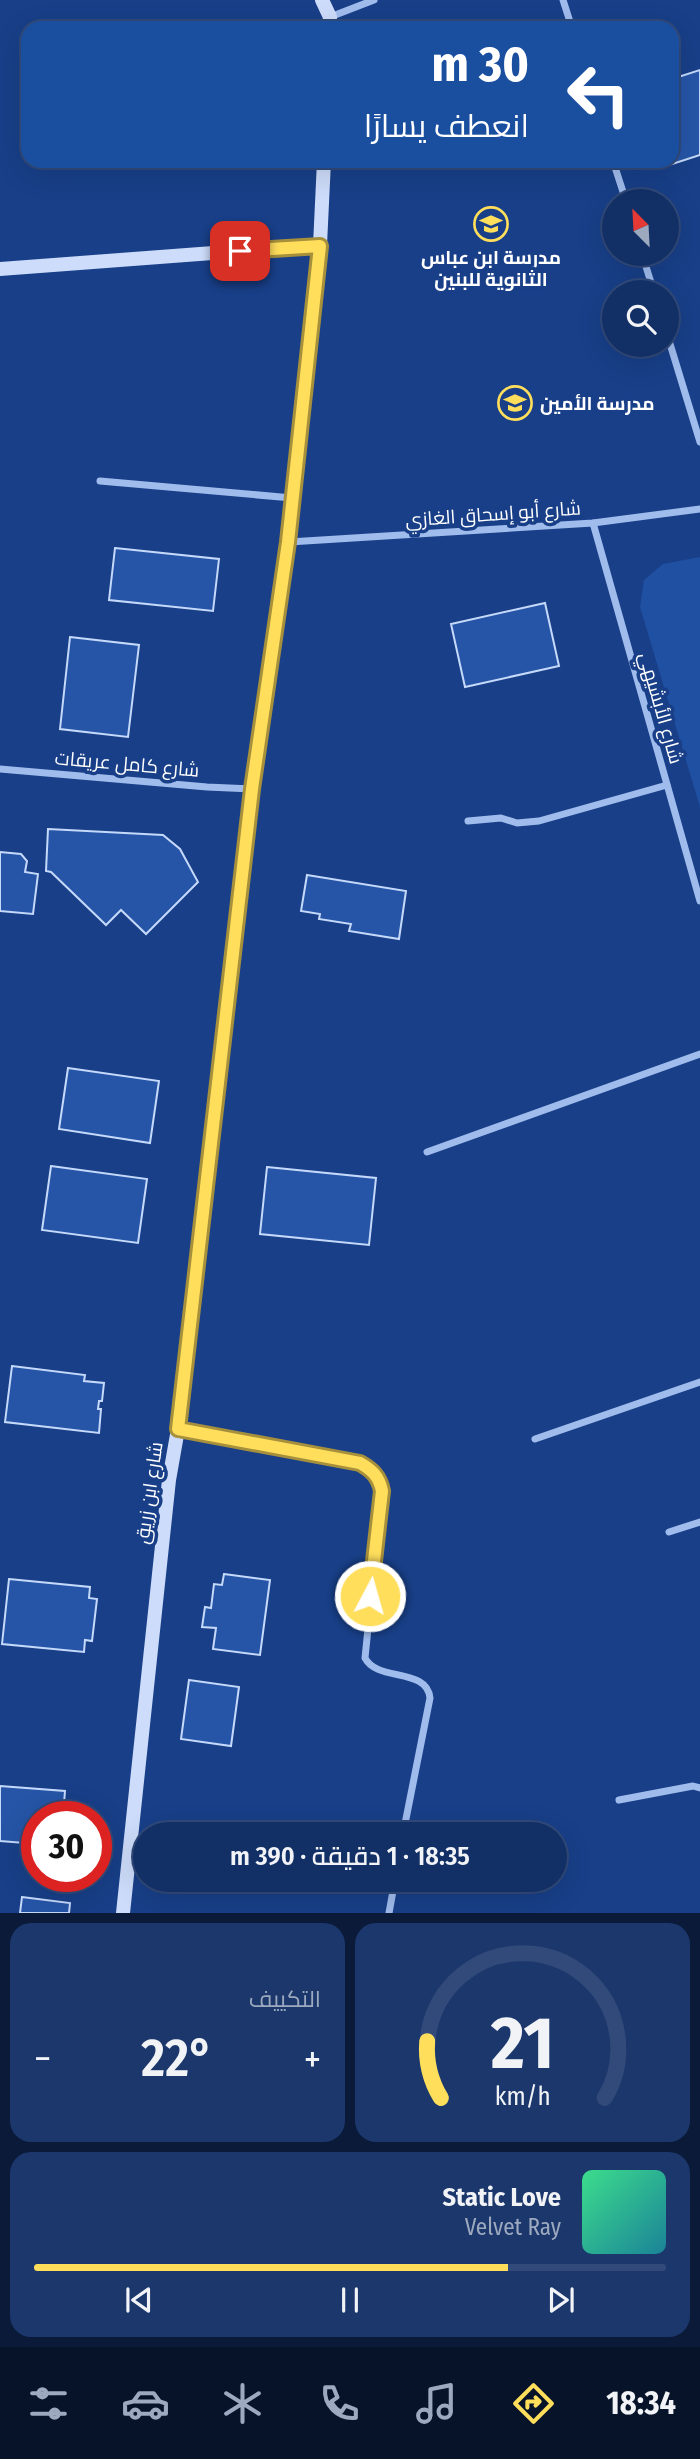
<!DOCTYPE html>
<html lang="ar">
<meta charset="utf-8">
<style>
:root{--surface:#122f66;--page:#1b376c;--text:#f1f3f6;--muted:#9ca9bf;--line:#314a7a;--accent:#ffde5c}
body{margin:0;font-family:"Fira Sans Condensed",Cairo,sans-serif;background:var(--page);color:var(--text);direction:rtl;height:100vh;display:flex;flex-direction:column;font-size:26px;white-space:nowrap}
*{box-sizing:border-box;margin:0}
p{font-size:23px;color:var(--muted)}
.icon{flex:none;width:38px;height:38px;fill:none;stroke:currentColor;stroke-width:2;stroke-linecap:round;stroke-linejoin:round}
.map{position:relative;height:1913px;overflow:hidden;direction:ltr}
.sheet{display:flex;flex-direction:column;gap:10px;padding:10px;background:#0a1a38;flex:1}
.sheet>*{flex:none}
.guide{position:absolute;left:21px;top:21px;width:658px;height:147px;border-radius:21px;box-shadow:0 7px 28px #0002,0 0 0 2px var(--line);direction:rtl;background:#1a4fa0;color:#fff;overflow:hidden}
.needle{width:46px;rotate:336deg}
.tools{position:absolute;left:602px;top:189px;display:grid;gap:14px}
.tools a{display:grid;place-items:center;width:77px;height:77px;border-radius:50%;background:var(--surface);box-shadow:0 7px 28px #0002,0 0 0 2px var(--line);font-size:35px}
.speed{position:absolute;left:21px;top:1801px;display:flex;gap:14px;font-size:35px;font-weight:700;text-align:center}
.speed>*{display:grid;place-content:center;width:91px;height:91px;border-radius:50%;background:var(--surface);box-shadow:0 7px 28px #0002,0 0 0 2px var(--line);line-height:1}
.speed .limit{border:10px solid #d22;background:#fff;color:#111}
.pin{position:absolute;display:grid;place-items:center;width:60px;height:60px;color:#fff;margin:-30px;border-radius:14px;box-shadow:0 4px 10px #0006}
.me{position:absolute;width:77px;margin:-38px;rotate:6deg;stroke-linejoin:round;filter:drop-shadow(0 0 5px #0008)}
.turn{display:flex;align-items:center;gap:24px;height:147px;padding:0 35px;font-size:32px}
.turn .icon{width:91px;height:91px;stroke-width:2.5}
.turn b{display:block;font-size:49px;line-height:60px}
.big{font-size:52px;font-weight:600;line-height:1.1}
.sheet .tile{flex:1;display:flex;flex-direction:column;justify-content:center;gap:10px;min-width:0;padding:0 24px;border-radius:21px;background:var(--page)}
.sheet .dial{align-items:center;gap:0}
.dial svg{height:182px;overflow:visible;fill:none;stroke:var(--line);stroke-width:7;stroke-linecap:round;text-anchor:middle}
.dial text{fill:var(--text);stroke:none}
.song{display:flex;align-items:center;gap:21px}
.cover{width:84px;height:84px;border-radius:10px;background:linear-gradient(135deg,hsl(150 70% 55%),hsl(190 70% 35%))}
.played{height:7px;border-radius:4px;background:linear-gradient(90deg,var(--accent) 75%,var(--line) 75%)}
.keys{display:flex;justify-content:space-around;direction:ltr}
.heat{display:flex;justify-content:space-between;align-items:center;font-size:38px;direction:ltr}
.sheet .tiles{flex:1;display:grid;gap:10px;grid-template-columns:1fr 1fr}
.tile:last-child{grid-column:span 2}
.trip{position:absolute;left:133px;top:1822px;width:434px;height:70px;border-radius:35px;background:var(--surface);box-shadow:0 7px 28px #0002,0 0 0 2px var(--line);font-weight:600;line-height:70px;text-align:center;direction:rtl}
.tab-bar{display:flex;height:112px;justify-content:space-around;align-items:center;background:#071329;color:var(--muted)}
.tab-bar .icon{width:49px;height:49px}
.tab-bar .selected{color:var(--accent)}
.tab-bar b{font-size:32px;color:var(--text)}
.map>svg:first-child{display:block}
.green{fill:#2050a2}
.building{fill:#2655a7;stroke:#c5d9fa;stroke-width:2}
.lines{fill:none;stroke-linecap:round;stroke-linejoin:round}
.street{stroke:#a0bced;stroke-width:7}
.secondary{stroke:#cddcfa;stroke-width:14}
.route-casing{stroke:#a6903c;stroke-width:18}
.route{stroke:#ffde5c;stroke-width:12}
.labels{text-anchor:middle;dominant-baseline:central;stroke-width:7;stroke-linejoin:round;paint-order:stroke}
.poi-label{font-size:19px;font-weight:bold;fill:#fff;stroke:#183f88}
.street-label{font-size:19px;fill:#fff;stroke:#183f88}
</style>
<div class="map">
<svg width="700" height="1913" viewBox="0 0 700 1913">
<rect width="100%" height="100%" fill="#183f88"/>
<!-- green -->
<path class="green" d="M700 557V807L640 607 644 580 663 564Z"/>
<!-- building -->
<g class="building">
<path d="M700 70V155L660 168 658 161H672V79Z"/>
<path d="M115 548 219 559 213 611 109 600Z"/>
<path d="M545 603 559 666 465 687 451 624Z"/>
<path d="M70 637 139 645 128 737 60 729Z"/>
<path d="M48 829 163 835 180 849 198 882 146 934 121 910 106 925 51 872 46 871Z"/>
<path d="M0 852 21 854 27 861 25 872 38 874 33 914 0 911Z"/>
<path d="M307 875 406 891 399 939 349 931 351 924 319 919 320 914 301 911Z"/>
<path d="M68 1068 159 1081 150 1143 59 1129Z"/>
<path d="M51 1166 147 1179 138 1243 42 1230Z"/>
<path d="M267 1167 376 1178 369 1245 260 1234Z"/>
<path d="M12 1366 85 1375 84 1381 104 1383 102 1401H99L98 1409H101L99 1433 5 1422Z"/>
<path d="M224 1574 270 1580 260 1655 213 1649 216 1628 202 1627 205 1607 211 1608 214 1584 222 1585Z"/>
<path d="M9 1579 90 1587 89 1598 97 1599 92 1641 85 1640 84 1652 2 1644Z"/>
<path d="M189 1680 239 1687 231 1746 181 1739Z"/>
<path d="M0 1786 65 1791 63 1816H37V1844L0 1841Z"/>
<path d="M22 1897 70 1903 69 1913H20Z"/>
</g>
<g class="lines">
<!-- street -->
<g class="street">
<path d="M563 0 572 28"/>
<path d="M330 17 374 0"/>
<path d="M613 161 626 201"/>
<path d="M642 254 654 292"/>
<path d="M667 334 700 442"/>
<path d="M100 481 292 498"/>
<path d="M593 523 700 901"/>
<path d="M289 542 593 523 700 509"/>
<path d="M0 769 207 787 252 789"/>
<path d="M468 821 501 818 517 823 539 821 667 785"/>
<path d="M427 1152 700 1054"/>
<path d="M179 1429 360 1463C372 1470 379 1476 382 1491L365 1658C377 1682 427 1667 430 1698L403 1834"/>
<path d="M535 1439 700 1382"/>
<path d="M669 1532 700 1522"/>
<path d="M619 1800 693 1786 700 1788"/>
<path d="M389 1913 395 1880"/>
</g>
<!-- secondary -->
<g class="secondary">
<path d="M322 0 330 17 329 28"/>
<path d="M0 269 320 245"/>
<path d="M123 1913 169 1480 178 1429 252 789 288 542 320 245 324 161"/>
</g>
</g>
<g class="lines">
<!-- route casing -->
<g class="route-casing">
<path id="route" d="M240 251 320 246 288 542 252 789 178 1429 360 1463C372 1470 379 1476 382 1491L370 1596"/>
</g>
<!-- route -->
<use href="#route" class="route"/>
</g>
<!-- icons -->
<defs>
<g id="school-ring" transform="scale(1.75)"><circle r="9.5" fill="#183f88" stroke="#ffde5c" stroke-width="1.5"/><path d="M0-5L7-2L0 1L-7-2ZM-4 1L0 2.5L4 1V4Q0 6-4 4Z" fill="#ffde5c"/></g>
</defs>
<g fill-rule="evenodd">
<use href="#school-ring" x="491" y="224"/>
<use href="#school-ring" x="515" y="403"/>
</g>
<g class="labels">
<!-- poi labels -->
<g class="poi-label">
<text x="491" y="257">مدرسة ابن عباس<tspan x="491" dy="22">الثانوية للبنين</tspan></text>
<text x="540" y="403" text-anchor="start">مدرسة الأمين</text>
</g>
<!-- street labels -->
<g class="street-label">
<text transform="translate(493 514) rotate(-4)">شارع أبو إسحاق الغازي</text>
<text transform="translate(661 708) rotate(74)">شارع الأبشيهي</text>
<text transform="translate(127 764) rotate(5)">شارع كامل عريقات</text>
<text transform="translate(149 1493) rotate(-82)">شارع ابن زريق</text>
</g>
</g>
</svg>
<div class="tools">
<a><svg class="needle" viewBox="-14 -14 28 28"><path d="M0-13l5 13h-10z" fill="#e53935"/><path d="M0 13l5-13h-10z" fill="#9ca9bf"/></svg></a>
<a><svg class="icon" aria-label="search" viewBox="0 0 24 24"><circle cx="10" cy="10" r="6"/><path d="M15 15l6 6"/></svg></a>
</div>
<div class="speed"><div class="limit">30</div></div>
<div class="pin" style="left:240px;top:251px;background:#d93025"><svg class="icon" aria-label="arrive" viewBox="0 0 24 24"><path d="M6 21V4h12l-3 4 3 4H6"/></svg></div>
<svg class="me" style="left:370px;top:1596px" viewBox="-20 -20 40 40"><circle r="17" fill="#ffde5c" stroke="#fff" stroke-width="3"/><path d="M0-11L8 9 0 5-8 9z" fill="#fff"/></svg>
<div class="trip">18:35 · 1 دقيقة · 390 m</div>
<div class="guide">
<div class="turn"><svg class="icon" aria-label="left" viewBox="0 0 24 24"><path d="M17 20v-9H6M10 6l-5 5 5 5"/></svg><div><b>30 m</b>انعطف يسارًا</div></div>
</div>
</div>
<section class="sheet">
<div class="tiles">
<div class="tile dial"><svg viewBox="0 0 100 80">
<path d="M14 69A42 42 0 1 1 86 69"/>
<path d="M14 69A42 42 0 0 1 8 44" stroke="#ffde5c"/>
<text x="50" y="56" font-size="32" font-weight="700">21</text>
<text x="50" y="72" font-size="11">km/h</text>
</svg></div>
<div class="tile"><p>التكييف</p>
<div class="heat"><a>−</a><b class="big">22°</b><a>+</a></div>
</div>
<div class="tile">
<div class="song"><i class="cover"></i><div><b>Static Love</b><p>Velvet Ray</p></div></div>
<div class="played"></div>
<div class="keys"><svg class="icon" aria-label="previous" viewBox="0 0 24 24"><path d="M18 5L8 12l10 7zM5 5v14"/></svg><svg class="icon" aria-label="pause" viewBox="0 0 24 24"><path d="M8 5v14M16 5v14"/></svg><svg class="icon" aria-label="next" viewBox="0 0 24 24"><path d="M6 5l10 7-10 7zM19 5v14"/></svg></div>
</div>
</div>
</section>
<nav class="tab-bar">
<b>18:34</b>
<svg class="icon selected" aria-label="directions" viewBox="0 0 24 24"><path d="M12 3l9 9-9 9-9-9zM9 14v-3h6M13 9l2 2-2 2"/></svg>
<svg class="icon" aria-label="music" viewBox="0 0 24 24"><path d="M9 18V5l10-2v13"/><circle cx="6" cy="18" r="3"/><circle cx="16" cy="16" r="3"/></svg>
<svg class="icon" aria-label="phone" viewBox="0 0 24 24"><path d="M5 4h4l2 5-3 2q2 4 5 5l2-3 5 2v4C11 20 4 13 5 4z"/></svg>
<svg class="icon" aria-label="climate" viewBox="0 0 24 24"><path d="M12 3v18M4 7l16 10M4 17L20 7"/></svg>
<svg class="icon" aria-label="car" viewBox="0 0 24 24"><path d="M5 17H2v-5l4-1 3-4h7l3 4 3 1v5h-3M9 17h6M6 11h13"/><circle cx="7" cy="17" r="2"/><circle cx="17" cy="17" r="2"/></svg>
<svg class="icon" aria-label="filters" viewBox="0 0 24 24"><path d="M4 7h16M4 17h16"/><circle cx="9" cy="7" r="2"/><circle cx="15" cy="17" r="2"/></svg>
</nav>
